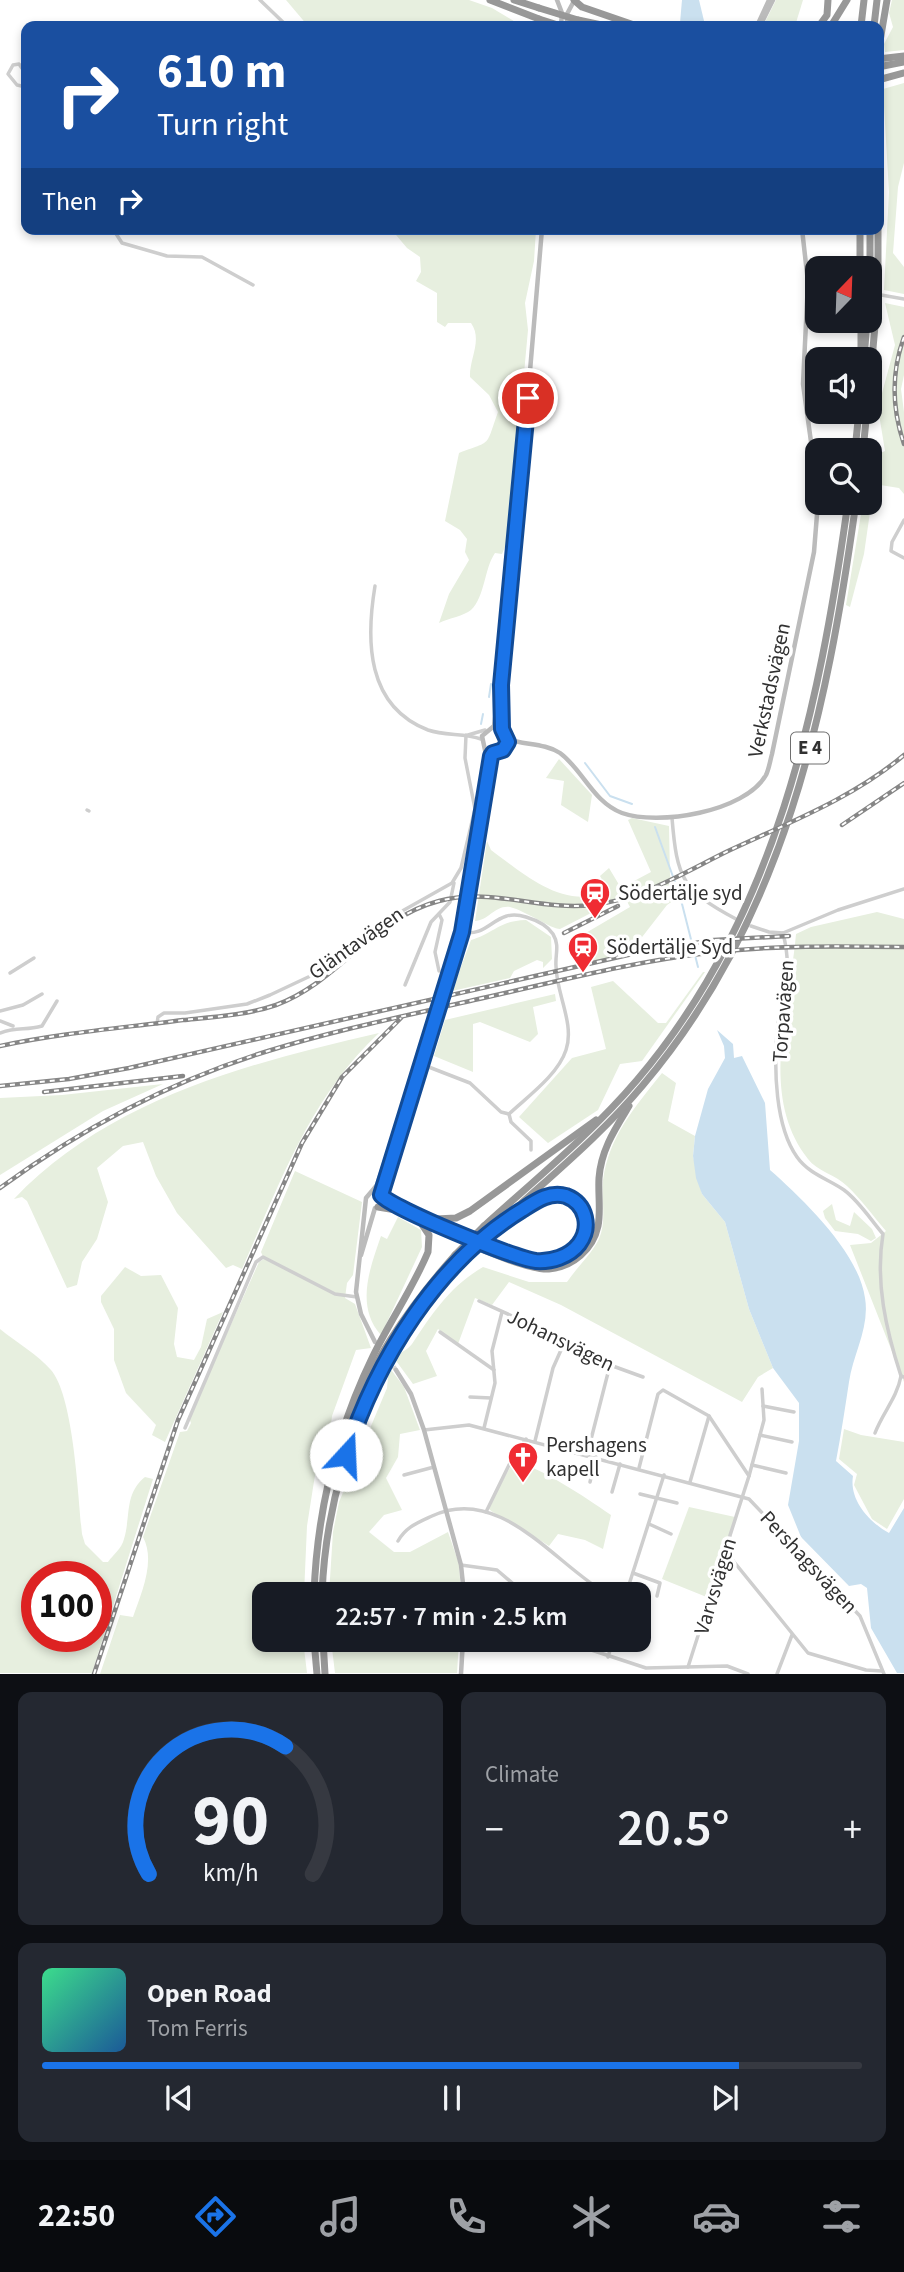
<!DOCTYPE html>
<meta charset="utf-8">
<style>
:root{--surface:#171b24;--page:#242831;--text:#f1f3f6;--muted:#9ea1a6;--line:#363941;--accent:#1a73e8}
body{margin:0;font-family:"Source Sans 3",sans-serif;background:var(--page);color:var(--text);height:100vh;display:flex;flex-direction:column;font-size:26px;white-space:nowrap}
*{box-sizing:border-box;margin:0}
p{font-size:23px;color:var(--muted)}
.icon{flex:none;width:38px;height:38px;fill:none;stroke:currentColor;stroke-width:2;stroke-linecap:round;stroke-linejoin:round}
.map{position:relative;height:1674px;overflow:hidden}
.sheet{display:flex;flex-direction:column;gap:18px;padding:18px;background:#0d0f14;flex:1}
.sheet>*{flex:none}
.banner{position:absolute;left:21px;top:21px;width:863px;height:214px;border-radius:14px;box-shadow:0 4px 10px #0003;background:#1a4fa0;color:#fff;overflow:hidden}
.needle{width:46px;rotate:23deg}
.fabs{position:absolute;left:805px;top:256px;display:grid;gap:14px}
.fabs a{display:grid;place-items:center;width:77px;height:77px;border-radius:14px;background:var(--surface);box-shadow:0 4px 10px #0003;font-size:35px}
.speed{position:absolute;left:21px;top:1561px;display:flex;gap:14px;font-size:35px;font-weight:700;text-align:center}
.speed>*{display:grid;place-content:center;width:91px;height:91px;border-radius:50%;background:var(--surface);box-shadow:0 4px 10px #0003;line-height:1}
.speed .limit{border:10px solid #d22;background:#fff;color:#111}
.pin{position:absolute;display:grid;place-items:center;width:60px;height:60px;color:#fff;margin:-30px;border:4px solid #fff;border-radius:50%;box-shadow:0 2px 7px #0007}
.me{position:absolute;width:77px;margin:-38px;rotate:20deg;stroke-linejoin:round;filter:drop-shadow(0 0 5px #0008)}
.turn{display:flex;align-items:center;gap:24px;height:147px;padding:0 21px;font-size:32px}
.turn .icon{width:91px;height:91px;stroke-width:2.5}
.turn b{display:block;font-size:49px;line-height:60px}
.then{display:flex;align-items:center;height:66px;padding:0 21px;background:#0003;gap:14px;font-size:26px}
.big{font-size:52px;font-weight:600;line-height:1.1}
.sheet .tile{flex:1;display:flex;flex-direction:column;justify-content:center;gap:10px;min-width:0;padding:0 24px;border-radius:14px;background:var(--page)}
.sheet .dial{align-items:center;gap:0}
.dial svg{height:182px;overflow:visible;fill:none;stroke:var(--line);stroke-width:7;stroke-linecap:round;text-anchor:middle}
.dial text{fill:var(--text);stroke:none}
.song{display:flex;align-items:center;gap:21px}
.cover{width:84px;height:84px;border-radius:10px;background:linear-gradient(135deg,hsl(150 70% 55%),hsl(210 70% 35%))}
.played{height:7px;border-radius:4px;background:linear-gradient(90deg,var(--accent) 85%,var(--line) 85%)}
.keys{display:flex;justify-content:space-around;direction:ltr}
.heat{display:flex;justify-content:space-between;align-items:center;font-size:38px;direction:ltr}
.sheet .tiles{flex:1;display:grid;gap:18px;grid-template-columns:1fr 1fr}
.tile:last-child{grid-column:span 2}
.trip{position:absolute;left:252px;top:1582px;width:399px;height:70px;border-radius:14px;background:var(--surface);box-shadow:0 4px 10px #0003;font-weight:600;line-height:70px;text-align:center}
.tab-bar{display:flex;height:112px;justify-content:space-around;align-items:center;background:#090b0e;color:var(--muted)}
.tab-bar .icon{width:49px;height:49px}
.tab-bar .selected{color:var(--accent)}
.tab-bar b{font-size:32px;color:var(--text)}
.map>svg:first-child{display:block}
.green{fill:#e7efdf;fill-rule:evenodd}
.water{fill:#cae0ef}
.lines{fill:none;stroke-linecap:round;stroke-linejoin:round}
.stream{stroke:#cae0ef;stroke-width:2}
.secondary-tunnel{stroke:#d6d6d6;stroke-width:4.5;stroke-dasharray:4.5 2;stroke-linecap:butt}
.street{stroke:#cecece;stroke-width:3.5}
.secondary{stroke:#bbb;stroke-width:4.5}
.highway{stroke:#989898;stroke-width:7}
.rail-casing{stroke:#868686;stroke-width:4.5}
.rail{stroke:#fff;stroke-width:2;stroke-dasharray:5;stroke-linecap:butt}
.secondary-bridge{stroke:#bbb;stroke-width:4.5}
.highway-bridge{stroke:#989898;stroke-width:7}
.route-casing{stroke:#114b97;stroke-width:18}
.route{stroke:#1a73e8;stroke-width:12}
.labels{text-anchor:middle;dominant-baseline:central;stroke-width:7;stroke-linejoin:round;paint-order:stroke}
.shield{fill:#fff;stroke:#6f6f6f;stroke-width:2}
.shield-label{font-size:19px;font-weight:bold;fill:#313131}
.street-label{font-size:21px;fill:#313131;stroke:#fff}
.poi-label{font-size:21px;fill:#313131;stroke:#fff;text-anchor:start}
</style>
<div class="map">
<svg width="904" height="1674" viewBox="0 0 904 1674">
<rect width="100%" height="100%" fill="#fff"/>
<!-- green -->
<g class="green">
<path d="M286 0H469L492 8 522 26H308Z"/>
<path d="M776 0H803L795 26H763Z"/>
<path d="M892 0H904V50L885 52 884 44 893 27 889 13Z"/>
<path d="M904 83V163L898 187 893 253 904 267V294L884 290 889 192 883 89Z"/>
<path d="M391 229H536L534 261 525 303 528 330 509 537 502 554 495 553C484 569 485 597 471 610 464 616 449 618 439 623L449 594 469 560 465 552 467 539 460 530 445 521 459 453C493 440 485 448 498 412L489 395 470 377C469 359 483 340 471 323H448L445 327 437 322V293L416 281 421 272 420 257 407 248Z"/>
<path d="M885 303 904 307V375L901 389 904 412V494L899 488 874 484 864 554 850 607 846 605 863 502H870L871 457 885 451 878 408 895 345Z"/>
<path d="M559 759 592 795 588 822 561 805 564 781 546 778Z"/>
<path d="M632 818 669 826 670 876 680 896 667 905 639 941 613 944 616 957 577 967 567 944 630 907 624 896 560 929C551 929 526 911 510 907 495 905 488 921 475 921L487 841 491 850C521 872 560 907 600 894L605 885 600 876 609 868 621 888 651 872 628 820Z"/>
<path d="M877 912 904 919V1382L850 1245 871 1243 886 1231C873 1216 861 1199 847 1186 836 1175 817 1171 808 1159 758 1096 790 1006 796 934L811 927Z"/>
<path d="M526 920 551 937 552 959 543 968V962L537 960 514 971 510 978 452 991 471 940C495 933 498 921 526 920Z"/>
<path d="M703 972H705L642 1061 620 1064 598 1110 548 1143 519 1117 572 1058 606 1049 591 987 613 981 658 1023H666Z"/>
<path d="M555 994 556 1001 533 1007 538 1034 530 1042 480 1022 473 1024V1072L434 1056 445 1020Z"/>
<path d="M379 1033C310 1097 279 1185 242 1269L233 1265 226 1268 177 1213 156 1176 143 1142 123 1146 97 1168 108 1202 97 1239 82 1262 77 1285 67 1288 27 1201 22 1197 14 1199C109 1099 249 1063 379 1033Z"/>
<path d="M662 1073 676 1083 668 1121 695 1136 693 1156 702 1194 725 1222 749 1309 773 1368 758 1377 742 1402 561 1305 509 1282 492 1305 475 1298 458 1344 438 1329 426 1351 437 1376 413 1384 394 1358C399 1352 407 1351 412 1344 432 1314 450 1286 483 1267L529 1282H567C577 1267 591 1255 599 1239 607 1220 601 1200 603 1180 609 1136 635 1107 662 1073Z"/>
<path d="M163 1084 103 1111 0 1175V1098L62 1095Z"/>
<path d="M295 1171 362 1202 353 1275 347 1283 345 1298 355 1304 371 1348 356 1350 332 1416 327 1455 323 1468 315 1475 307 1526 304 1594H264V1640H303L307 1673 100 1674 120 1615 133 1617C141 1594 156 1561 143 1537L180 1432 187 1431 191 1423 189 1418 259 1262 264 1259 261 1252Z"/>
<path d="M832 1204 836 1220 850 1226 854 1212 872 1229 876 1238 871 1241 858 1234 835 1231 825 1218 823 1211Z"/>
<path d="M398 1217 421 1230 422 1247 381 1335C355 1306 370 1268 381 1236L387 1239Z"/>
<path d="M125 1267 141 1276 161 1275 178 1308 174 1344 177 1357 194 1360 201 1347 207 1319 223 1312 165 1442 152 1435 156 1425 126 1393 114 1360V1329L101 1302V1296Z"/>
<path d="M0 1329C16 1342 38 1355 51 1370 74 1397 78 1497 82 1534L85 1544 103 1562H108C113 1555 122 1548 124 1539 131 1516 124 1494 145 1477L153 1479 92 1673H0ZM37 1577H96V1636H37Z"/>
<path d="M389 1367 404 1387 420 1430 400 1434 398 1457 386 1478 402 1510 384 1515 369 1532 394 1552H410L448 1532 459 1564 461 1594H329L333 1532 339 1502 387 1388Z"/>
<path d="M844 1429 861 1435 904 1442V1499L887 1529 872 1519 854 1485 857 1474 839 1459Z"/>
<path d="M514 1460C546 1471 582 1495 611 1515L603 1549 585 1540 558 1534 549 1546C536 1537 495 1516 488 1508Z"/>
<path d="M689 1507 735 1517 709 1598 662 1579Z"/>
<path d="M331 1640H459L457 1673H335Z"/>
</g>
<!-- water -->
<g class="water">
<path d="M682 0H699L705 25 680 23Z"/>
<path d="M717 1030 733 1044 734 1058 742 1056 765 1103 770 1170C803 1199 859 1253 865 1298 870 1327 853 1354 849 1382 845 1408 841 1435 836 1461L853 1476C849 1500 869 1522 889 1533L904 1508V1673H897L871 1628 867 1588 861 1584 849 1586 801 1537 788 1505 799 1441V1403L773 1368 749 1309 725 1222 702 1194 696 1178 693 1156 695 1136 708 1089 725 1058 724 1046Z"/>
</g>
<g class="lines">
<!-- stream -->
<g class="stream">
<path d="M489 697 491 684"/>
<path d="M481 724 483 714"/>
<path d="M585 763 610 796 632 804"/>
<path d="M655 827 680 896 698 967"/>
</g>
<!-- secondary-tunnel -->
<path class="secondary-tunnel" d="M382 1351 396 1370"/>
<!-- street -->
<g class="street">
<path d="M260 0 287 26"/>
<path d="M26 74 19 64 13 65 8 74 17 85 26 87"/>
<path d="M113 229 122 243 167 256 202 257 253 285"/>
<path d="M808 282 817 284"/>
<path d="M870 293 904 299"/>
<path d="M904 520 892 542 891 551 904 558"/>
<path d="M375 586C366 640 366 706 428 730 445 736 464 733 481 739"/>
<path d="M468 735 485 730"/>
<path d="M87 810 89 811"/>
<path d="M672 818C677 879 682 890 736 919"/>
<path d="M751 926 769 932 783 933 838 910 904 889"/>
<path d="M783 933C794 977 781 991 777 1032 774 1069 775 1126 797 1157 809 1174 828 1179 844 1190 859 1201 871 1220 883 1234 875 1282 886 1330 901 1376"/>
<path d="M439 971 435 952 442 920 439 914"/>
<path d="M10 973 34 958"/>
<path d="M405 985 431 922 450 902 454 883"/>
<path d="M0 1011 23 1005 42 994"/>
<path d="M0 1021 13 1026"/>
<path d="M157 1024 158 1017 164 1013H185L247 1004 270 995 321 971 372 928 452 883 461 868 475 809 465 758 466 735"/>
<path d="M0 1033C18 1026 25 1031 42 1026L57 1001"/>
<path d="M421 1064 470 1083 501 1112 509 1114C527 1097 558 1075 566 1050 575 1024 556 993 556 966 555 954 560 946 553 934 547 925 536 920 526 917 495 907 490 938 462 932"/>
<path d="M509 1114 511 1122 531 1141V1150"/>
<path d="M479 1301 552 1334 610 1365 643 1377"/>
<path d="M440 1332 494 1370"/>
<path d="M470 1397 491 1398"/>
<path d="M763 1406 794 1412"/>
<path d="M185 1428 256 1262 263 1257 335 1294 357 1297"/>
<path d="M484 1428 495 1383 492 1351 502 1312"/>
<path d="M424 1430 469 1425 749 1499 860 1616 884 1674"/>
<path d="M875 1433C883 1412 897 1398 901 1376L904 1377"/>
<path d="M760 1435 792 1442"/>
<path d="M535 1441 553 1368 565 1341"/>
<path d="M587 1455 610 1365"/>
<path d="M752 1465 786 1473"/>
<path d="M639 1468 658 1394 663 1390 709 1416 749 1476"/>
<path d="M404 1475 434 1467"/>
<path d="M590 1482 596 1457"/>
<path d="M690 1482 709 1416"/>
<path d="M612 1492 620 1464"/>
<path d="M640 1494 677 1503"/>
<path d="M486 1512 509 1465 526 1439"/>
<path d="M649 1524 671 1534"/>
<path d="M398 1541C406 1527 417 1523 432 1516 500 1484 555 1564 607 1594"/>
<path d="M726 1552 808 1653 866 1670 882 1671"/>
<path d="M461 1565 497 1570 525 1594"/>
<path d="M633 1573 660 1583 657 1596"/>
<path d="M626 1594 664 1475"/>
<path d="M561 1640 646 1668 727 1666 748 1674"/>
<path d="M608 1657 613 1640"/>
<path d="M688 1667 749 1476 764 1420 762 1389"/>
<path d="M777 1674 792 1635"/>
</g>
<!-- secondary -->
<g class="secondary">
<path d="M557 0 562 13 561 25"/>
<path d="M567 26V14L574 1"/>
<path d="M757 26 769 0"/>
<path d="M760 26 773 0"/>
<path d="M802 229 808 282 803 384 817 485"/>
<path d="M501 704 502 729"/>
<path d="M494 726 511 596 542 229"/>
<path d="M508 739C524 745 545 743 560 753 583 770 593 802 622 813 658 826 745 812 766 775 769 769 770 761 772 754L814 552 818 502"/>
<path d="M486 750 495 753 503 750 508 742 505 730 494 726 482 736 488 764"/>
<path d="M472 887 493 753"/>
<path d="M462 934 469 904"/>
<path d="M381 1195 444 989"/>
<path d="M361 1255 375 1208"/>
<path d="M375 1342 361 1314 356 1292 366 1198 377 1185 462 932"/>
<path d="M396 1370 411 1394 424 1430 461 1565 464 1594"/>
<path d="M461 1674 463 1640"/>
</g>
<!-- highway -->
<g class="highway">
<path d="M490 0 539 19"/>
<path d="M514 0 539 8"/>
<path d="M574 0 582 7 637 26"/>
<path d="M578 20 606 26"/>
<path d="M819 26 827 15 828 0"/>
<path d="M831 26 847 0"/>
<path d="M861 26 864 0"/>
<path d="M874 26 877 0"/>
<path d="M878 53 887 0"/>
<path d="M878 59 904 56"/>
<path d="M878 67 904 62"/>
<path d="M878 80 904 73"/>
<path d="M860 229V268"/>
<path d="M870 229V268"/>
<path d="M878 283V188"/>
<path d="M861 320V348"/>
<path d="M864 359 867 320"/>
<path d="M870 382 877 303"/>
<path d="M855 450 859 411"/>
<path d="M863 450 867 411"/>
<path d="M382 1198C399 1209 421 1216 440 1224 469 1236 499 1253 530 1260 540 1262 552 1261 561 1257 598 1241 591 1187 550 1195 538 1198 527 1207 517 1213"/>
<path d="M378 1207 396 1210C428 1224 519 1271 549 1269 573 1267 593 1249 598 1226 601 1211 598 1194 599 1178 601 1150 615 1129 629 1106"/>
<path d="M436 1219 456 1218 470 1211 596 1120"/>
<path d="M484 1226C537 1178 591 1134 637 1080 776 917 819 709 848 502"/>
<path d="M490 1232C542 1183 597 1140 643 1085 784 919 827 712 856 502"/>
<path d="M357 1403C380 1348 416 1299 455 1255"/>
<path d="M314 1594C317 1512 337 1430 373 1356 390 1321 413 1288 428 1252L429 1235 421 1223"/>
<path d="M322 1594C327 1468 377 1353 461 1260"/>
<path d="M314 1640 317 1674"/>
<path d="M323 1640 325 1674"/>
</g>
<!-- rail casing -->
<g class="rail-casing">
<g id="rail">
<path d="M904 337C891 373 892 409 904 444"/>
<path d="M842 825 904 783"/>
<path d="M564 933 618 906"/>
<path d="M0 1046C60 1033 122 1028 183 1020 214 1017 247 1015 276 1005 339 982 373 918 439 901 491 887 540 911 592 905 640 900 685 872 728 851 788 823 853 798 904 755"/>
<path d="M0 1086 69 1079 129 1068 650 950 714 940 789 936"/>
<path d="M44 1092 183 1076"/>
<path d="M0 1188C82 1128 171 1081 268 1051 336 1030 405 1016 474 1000 552 983 629 962 708 953 773 945 838 946 904 947"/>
<path d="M94 1674 178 1420 302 1143 342 1077 401 1018"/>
</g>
</g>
<!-- rail -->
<use href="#rail" class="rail"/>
<!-- secondary-bridge -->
<path class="secondary-bridge" d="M469 904 472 887"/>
<!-- highway-bridge -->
<g class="highway-bridge">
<path d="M539 8 578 20"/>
<path d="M539 19 561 26"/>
<path d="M877 303 878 283"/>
<path d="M455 1255 484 1226"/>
<path d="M461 1260 490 1232"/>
</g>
</g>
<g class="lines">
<!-- route casing -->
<g class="route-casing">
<path id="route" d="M346 1455C376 1361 437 1262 522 1210 536 1201 550 1191 566 1196 587 1204 591 1228 579 1244 569 1257 551 1262 536 1261 516 1259 391 1208 381 1195L462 932 491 756 493 753 503 750 508 742 502 729 501 685 528 398"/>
</g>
<!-- route -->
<use href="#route" class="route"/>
</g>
<!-- icons -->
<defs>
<g id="station-pin" transform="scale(1.575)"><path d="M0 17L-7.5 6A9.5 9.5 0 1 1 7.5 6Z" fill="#f02c33" stroke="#fff"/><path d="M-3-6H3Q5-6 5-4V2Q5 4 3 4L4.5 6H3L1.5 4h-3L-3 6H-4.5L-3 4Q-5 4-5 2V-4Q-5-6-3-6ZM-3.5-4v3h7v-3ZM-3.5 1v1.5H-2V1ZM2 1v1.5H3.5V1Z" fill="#fff"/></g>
<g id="church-pin" transform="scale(1.575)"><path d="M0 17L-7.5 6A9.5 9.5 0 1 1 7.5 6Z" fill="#f02c33" stroke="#fff"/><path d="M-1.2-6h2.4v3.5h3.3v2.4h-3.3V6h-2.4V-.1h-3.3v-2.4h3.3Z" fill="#fff"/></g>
</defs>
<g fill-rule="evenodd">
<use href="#station-pin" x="595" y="893"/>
<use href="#station-pin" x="583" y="947"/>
<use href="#church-pin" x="523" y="1457"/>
</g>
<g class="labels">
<!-- shield labels -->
<rect class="shield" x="791" y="732.5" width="38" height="31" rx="5"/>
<g class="shield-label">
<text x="810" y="748">E 4</text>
</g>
<!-- street labels -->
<g class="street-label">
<text transform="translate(769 690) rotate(-78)">Verkstadsvägen</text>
<text transform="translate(356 943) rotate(-35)">Gläntavägen</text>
<text transform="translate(783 1011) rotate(-86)">Torpavägen</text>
<text transform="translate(561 1340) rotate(26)">Johansvägen</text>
<text transform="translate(809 1562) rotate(47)">Pershagsvägen</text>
<text transform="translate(715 1586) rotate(-73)">Varvsvägen</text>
</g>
<!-- poi labels -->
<g class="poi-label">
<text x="618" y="893">Södertälje syd</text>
<text x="606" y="947">Södertälje Syd</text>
<text x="546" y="1445">Pershagens<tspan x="546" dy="24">kapell</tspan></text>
</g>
</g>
</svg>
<div class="fabs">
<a><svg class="needle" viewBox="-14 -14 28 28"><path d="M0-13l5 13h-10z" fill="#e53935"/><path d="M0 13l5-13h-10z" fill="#9ea1a6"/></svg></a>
<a><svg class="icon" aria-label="sound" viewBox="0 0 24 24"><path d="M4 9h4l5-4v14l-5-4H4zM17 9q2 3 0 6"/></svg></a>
<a><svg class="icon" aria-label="search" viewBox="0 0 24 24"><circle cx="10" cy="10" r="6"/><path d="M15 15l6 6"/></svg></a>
</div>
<div class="speed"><div class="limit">100</div></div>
<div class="pin" style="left:528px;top:398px;background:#d93025"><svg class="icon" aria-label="arrive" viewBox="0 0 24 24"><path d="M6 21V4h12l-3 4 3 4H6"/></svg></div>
<svg class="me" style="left:346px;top:1455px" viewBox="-20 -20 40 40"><circle r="19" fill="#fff"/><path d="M0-13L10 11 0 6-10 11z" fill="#1a73e8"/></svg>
<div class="trip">22:57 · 7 min · 2.5 km</div>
<div class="banner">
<div class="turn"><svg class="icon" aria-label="right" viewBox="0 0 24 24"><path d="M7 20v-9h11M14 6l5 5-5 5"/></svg><div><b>610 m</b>Turn right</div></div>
<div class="then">Then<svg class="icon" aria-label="right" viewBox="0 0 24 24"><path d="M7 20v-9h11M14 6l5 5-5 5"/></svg></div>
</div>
</div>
<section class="sheet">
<div class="tiles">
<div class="tile dial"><svg viewBox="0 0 100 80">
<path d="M14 69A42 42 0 1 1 86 69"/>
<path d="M14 69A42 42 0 0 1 74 13" stroke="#1a73e8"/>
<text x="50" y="56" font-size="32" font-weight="700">90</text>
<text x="50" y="72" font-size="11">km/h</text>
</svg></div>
<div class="tile"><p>Climate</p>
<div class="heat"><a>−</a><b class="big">20.5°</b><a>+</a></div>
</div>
<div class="tile">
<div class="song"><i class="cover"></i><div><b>Open Road</b><p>Tom Ferris</p></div></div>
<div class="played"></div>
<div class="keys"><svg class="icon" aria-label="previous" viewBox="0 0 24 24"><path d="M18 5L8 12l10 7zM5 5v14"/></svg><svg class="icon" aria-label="pause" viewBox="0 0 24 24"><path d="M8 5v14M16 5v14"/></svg><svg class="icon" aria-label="next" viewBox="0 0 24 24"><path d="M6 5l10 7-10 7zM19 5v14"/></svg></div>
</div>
</div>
</section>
<nav class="tab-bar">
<b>22:50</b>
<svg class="icon selected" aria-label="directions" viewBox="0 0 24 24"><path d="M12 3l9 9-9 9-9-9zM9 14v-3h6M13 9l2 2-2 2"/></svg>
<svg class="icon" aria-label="music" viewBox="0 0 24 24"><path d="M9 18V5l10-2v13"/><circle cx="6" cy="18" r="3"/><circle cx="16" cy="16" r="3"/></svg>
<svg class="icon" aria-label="phone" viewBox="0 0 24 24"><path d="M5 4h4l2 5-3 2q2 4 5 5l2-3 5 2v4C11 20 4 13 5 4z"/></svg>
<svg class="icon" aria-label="climate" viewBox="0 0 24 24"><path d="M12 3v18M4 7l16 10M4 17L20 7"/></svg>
<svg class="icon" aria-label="car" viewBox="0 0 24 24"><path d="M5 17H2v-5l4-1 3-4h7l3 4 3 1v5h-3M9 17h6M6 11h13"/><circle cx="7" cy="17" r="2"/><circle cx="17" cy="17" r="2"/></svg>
<svg class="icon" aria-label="filters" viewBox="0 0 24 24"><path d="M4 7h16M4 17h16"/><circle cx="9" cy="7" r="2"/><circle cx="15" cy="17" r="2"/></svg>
</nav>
